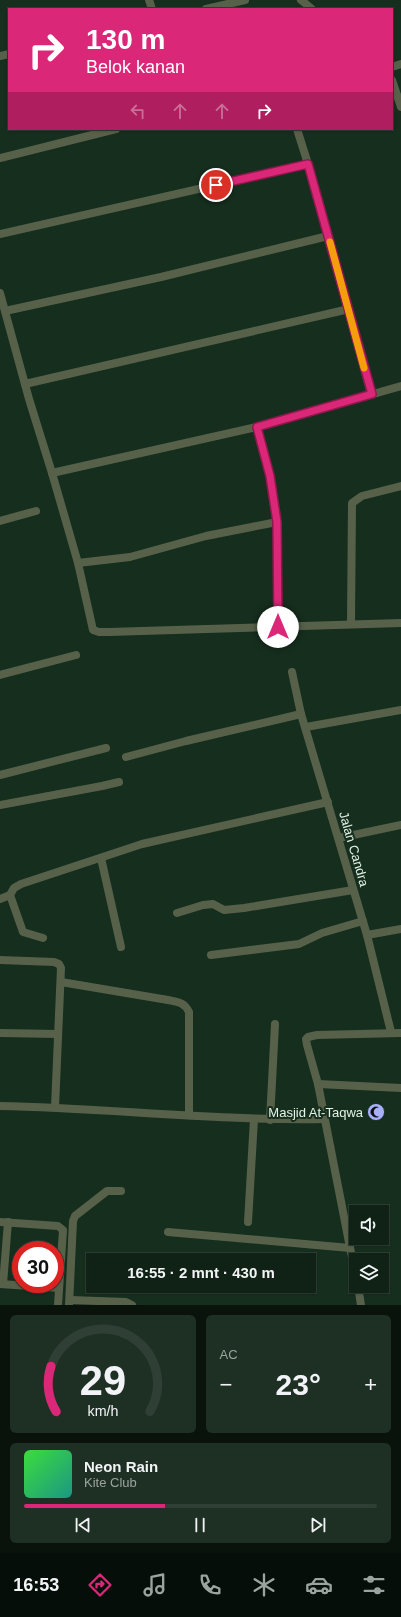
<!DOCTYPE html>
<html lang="id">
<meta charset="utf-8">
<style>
:root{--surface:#102216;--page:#1e2f23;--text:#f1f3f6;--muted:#9ca4a1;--line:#303f35;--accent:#db2777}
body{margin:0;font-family:Helvetica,sans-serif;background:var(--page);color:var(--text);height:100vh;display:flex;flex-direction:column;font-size:15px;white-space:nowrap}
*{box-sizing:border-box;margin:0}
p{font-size:13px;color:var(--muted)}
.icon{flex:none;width:22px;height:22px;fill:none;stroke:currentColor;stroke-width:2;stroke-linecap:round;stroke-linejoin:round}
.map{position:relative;height:1305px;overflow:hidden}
.drawer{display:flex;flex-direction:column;gap:10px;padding:10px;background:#09130c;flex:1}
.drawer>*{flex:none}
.hud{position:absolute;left:8px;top:8px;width:385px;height:122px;border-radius:0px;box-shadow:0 1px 3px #0004,0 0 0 1px var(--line);background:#db2777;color:#fff;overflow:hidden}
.controls{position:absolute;left:349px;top:1205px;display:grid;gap:8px}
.controls a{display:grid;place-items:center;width:40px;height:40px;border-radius:0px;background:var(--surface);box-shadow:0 1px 3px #0004,0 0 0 1px var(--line);font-size:20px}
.speed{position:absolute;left:12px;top:1241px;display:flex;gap:8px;font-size:20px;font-weight:700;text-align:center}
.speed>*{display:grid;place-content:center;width:52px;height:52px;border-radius:50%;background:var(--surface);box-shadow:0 1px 3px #0004,0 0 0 1px var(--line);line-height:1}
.speed .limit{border:6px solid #d22;background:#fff;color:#111}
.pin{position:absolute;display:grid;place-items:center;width:34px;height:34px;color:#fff;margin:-17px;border:2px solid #fff;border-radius:50%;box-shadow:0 1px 4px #0007}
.me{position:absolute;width:44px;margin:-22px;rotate:0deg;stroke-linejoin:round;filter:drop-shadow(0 0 3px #0008)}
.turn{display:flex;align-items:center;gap:14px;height:84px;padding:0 12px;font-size:18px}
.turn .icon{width:52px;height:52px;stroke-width:2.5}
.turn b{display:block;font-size:28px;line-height:34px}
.lanes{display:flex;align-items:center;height:38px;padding:0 12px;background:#0003;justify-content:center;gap:20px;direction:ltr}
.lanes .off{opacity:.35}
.big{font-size:30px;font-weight:800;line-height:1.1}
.drawer .tile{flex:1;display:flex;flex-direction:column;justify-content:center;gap:6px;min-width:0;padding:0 14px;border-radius:6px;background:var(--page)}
.drawer .dial{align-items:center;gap:0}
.dial svg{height:104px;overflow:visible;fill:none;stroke:var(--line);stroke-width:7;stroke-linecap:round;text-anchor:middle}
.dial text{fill:var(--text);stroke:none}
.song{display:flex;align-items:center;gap:12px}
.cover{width:48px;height:48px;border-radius:6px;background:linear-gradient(135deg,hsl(120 70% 55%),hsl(170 70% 35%))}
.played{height:4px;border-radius:2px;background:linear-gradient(90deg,var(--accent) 40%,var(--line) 40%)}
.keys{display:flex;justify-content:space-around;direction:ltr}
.heat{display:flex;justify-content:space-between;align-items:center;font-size:22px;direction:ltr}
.drawer .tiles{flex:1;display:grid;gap:10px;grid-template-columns:1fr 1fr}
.tile:last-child{grid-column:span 2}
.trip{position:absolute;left:86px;top:1253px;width:230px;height:40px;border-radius:0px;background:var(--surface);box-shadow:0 1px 3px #0004,0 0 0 1px var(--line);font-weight:800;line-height:40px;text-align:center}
.menu{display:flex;height:64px;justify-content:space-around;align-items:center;background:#060e09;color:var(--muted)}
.menu .icon{width:28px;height:28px}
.menu .selected{color:var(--accent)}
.menu b{font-size:18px;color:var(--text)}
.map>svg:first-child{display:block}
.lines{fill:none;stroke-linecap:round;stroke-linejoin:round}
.street{stroke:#57614a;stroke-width:8}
.route-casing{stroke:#8e194d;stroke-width:10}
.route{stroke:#db2777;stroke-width:7}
.slow{stroke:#f59e0b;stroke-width:7}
.labels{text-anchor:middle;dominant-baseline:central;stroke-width:4;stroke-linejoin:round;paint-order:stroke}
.street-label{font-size:13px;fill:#e3f2e6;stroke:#162e1e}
.poi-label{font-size:13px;fill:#e3f2e6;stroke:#162e1e;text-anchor:end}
</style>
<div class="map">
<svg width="401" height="1305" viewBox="0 0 401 1305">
<rect width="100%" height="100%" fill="#162e1e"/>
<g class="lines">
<!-- street -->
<g class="street">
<path d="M149 0 152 9"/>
<path d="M301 0 312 9"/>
<path d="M206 9 245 0"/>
<path d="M0 56 9 54"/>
<path d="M392 67 401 64"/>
<path d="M392 80 401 107"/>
<path d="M297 129 308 164 371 394"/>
<path d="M0 158 116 129"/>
<path d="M0 234 308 164"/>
<path d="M0 293 29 399 52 473 78 563 93 630 99 632H109L401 623"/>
<path d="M5 311 161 277 328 236"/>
<path d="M25 384 349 309"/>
<path d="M257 427 270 476 277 522 278 627"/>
<path d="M52 473 257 427 401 386"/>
<path d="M0 521 36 511"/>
<path d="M78 563 130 557 206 536 277 522"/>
<path d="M351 624 352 503 362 496 401 486"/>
<path d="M292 672 301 714 367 935 391 1032"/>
<path d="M0 675 76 655"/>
<path d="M306 727 401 710"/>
<path d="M126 757 186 741 301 714"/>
<path d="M0 775 106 748"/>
<path d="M0 805 102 786 119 782"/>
<path d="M339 838 401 825"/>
<path d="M101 858 121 947"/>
<path d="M10 895 23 932 43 938"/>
<path d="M0 899 10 895 14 888 21 884 142 844 328 802"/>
<path d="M177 913 203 905 213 904 224 910 244 908 353 890"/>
<path d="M367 935 401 929"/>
<path d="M211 955 299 944 322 933 363 921"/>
<path d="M0 960 54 962 59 964 61 968 55 1107"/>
<path d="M61 982 168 1000C178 1002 184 1002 189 1012V1115"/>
<path d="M0 1033 58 1034"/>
<path d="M318 1084 401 1088"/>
<path d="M0 1106C108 1108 216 1121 325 1119"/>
<path d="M270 1120 275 1024"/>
<path d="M0 1222 58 1226 63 1230 58 1305"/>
<path d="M248 1222 254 1119"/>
<path d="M168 1232 350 1248"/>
<path d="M356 1278 318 1084 307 1045 306 1039 308 1037 317 1035 401 1033"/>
<path d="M0 1284 59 1288"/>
<path d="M3 1284 8 1222"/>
<path d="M358 1286 361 1305"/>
<path d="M70 1300 126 1302 132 1305"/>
<path d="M69 1305 73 1221 75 1216 107 1191H121"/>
</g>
</g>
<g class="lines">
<!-- route casing -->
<g class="route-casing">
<path id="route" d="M216 185 308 164 372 394 257 427 270 476 277 522 278 627"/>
</g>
<!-- route -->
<use href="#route" class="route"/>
<!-- slow -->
<path class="slow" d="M330 242 364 368"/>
</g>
<!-- icons -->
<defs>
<g id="mosque-disc" transform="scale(0.9)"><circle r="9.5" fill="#a8b0fc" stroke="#162e1e"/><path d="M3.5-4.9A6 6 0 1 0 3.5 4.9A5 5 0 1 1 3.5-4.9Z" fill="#111"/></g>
</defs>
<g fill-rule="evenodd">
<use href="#mosque-disc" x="376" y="1112"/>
</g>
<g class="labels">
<!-- street labels -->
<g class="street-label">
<text transform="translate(354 849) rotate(74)">Jalan Candra</text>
</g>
<!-- poi labels -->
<g class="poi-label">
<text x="363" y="1112">Masjid At-Taqwa</text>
</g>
</g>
</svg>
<div class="controls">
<a><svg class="icon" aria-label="sound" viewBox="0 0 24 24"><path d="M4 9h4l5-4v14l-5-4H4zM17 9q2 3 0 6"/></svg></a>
<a><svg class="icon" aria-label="layers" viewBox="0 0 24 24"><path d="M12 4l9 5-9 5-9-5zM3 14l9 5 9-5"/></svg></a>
</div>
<div class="speed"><div class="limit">30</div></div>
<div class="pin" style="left:216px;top:185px;background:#d93025"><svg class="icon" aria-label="arrive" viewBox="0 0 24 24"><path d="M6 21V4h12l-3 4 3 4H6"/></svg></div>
<svg class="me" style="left:278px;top:627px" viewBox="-20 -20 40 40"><circle r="19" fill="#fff"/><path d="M0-13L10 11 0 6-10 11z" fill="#db2777"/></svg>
<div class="trip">16:55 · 2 mnt · 430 m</div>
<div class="hud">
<div class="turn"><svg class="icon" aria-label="right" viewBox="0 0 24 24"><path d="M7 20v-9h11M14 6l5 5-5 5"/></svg><div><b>130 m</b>Belok kanan</div></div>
<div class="lanes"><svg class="icon off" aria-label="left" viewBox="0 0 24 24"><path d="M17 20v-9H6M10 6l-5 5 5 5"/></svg><svg class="icon off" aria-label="ahead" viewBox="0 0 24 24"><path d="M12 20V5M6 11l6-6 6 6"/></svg><svg class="icon off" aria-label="ahead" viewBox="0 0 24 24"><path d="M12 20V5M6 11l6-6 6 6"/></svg><svg class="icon" aria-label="right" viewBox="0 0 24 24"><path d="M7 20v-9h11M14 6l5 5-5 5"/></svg></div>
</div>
</div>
<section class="drawer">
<div class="tiles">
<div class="tile dial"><svg viewBox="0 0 100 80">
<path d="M14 69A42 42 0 1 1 86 69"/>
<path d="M14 69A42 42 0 0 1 10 34" stroke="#db2777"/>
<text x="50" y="56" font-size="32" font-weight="700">29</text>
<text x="50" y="72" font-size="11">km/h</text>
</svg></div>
<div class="tile"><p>AC</p>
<div class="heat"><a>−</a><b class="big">23°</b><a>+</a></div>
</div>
<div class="tile">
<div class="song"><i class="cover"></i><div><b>Neon Rain</b><p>Kite Club</p></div></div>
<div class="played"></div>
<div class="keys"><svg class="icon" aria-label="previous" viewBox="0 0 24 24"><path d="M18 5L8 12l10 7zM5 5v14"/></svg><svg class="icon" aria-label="pause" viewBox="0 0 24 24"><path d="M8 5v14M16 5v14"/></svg><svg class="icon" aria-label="next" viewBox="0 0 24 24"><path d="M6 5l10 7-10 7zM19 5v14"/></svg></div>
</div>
</div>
</section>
<nav class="menu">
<b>16:53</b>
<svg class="icon selected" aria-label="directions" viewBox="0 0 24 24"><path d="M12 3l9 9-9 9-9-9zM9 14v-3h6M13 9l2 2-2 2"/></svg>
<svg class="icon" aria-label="music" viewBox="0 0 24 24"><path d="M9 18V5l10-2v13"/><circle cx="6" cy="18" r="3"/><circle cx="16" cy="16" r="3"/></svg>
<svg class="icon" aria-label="phone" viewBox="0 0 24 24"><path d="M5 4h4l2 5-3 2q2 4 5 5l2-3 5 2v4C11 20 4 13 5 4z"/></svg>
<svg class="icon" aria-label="climate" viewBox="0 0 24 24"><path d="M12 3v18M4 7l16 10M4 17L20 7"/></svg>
<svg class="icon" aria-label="car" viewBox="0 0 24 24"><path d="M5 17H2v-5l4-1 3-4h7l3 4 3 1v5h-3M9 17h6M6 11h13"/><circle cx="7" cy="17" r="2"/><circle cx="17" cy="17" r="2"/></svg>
<svg class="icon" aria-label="filters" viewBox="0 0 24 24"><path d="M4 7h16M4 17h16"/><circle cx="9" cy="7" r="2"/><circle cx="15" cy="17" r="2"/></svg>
</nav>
